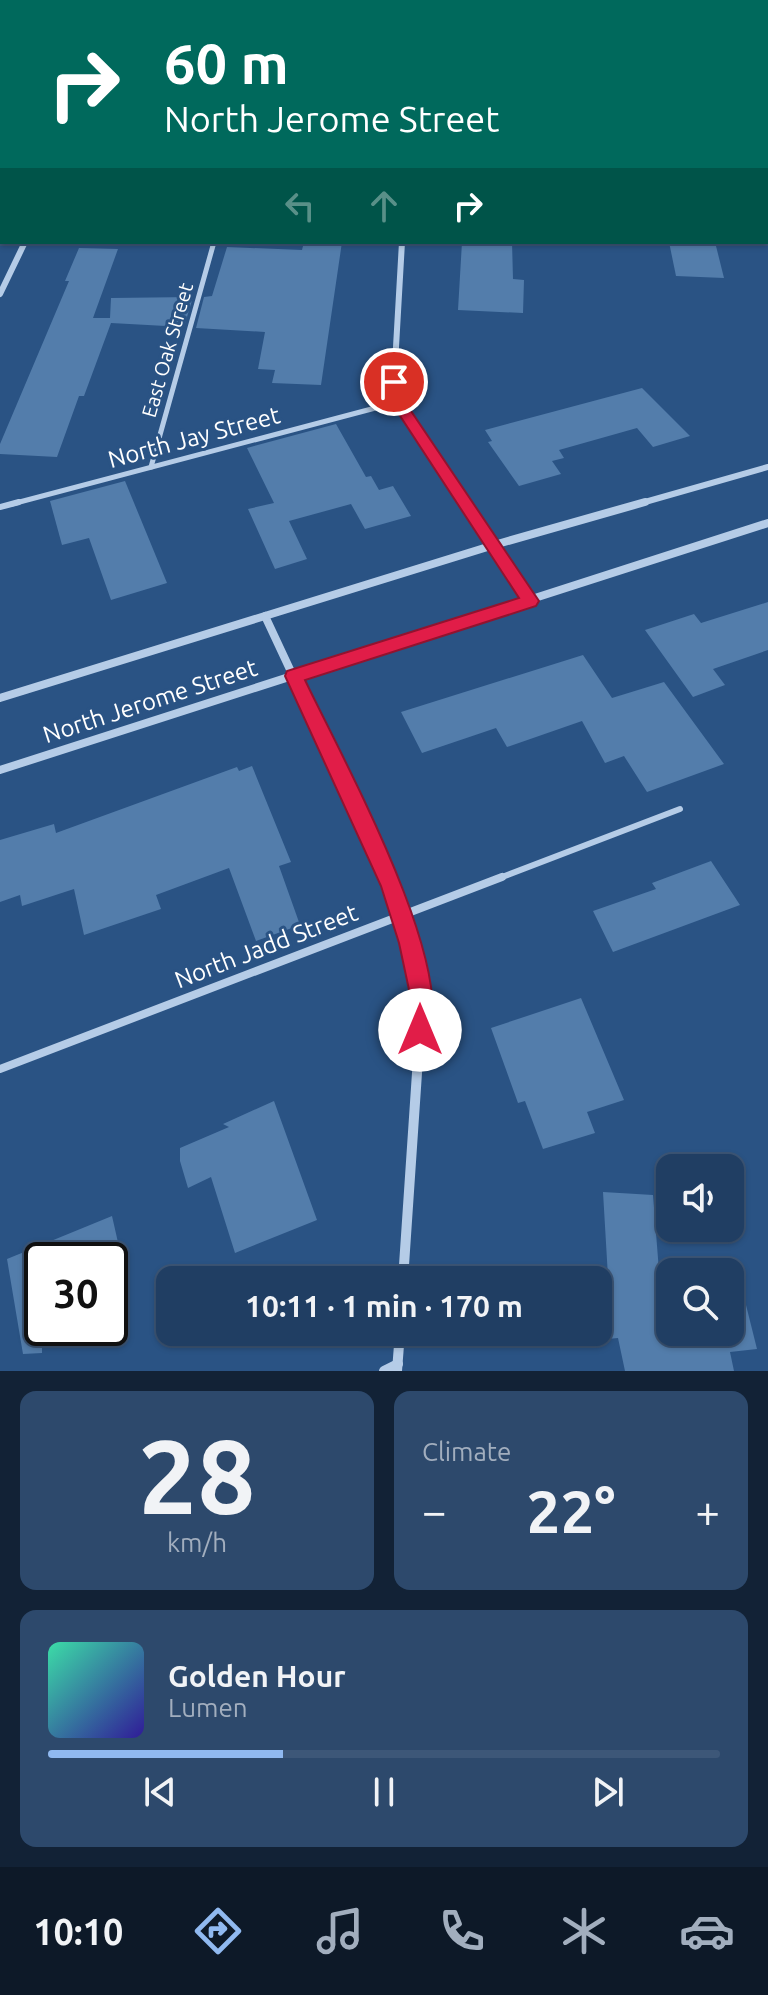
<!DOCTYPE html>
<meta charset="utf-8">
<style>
:root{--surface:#203e63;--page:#2d496c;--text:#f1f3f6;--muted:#a2aebe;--line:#3d5778;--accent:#90b9f0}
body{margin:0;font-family:Ubuntu,sans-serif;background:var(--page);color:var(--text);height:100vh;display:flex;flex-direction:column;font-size:30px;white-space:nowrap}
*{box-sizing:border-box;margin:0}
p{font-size:26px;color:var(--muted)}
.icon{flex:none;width:44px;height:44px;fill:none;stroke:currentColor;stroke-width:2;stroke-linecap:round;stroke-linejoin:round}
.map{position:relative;height:1371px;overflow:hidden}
.panel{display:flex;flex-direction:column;gap:20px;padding:20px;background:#122236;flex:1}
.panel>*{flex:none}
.hud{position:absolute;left:0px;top:0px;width:768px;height:244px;box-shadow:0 2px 6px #0004,0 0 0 2px var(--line);background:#00695c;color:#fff;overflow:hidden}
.buttons{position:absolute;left:656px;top:1154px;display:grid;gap:16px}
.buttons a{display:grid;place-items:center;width:88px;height:88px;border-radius:16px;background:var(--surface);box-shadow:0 2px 6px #0004,0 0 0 2px var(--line);font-size:40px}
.speed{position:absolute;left:24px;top:1242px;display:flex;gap:16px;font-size:40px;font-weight:700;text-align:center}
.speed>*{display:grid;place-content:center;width:104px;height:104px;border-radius:50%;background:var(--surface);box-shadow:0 2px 6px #0004,0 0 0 2px var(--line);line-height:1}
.speed .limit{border:4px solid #111;border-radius:12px;background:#fff;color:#111}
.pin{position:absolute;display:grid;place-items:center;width:68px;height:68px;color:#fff;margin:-34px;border:4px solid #fff;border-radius:50%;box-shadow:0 2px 8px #0007}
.me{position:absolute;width:88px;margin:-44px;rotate:0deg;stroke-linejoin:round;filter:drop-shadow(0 0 6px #0008)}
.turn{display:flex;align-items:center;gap:28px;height:168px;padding:0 32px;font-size:36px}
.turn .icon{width:104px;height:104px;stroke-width:2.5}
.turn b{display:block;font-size:56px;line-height:68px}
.lanes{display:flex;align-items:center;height:76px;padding:0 32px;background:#0003;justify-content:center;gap:40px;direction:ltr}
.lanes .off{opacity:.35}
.big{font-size:60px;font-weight:700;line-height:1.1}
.panel .tile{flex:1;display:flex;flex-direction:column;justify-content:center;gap:12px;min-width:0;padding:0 28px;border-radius:16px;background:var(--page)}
.panel .dial{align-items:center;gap:0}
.dial b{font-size:104px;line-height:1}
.song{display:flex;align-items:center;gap:24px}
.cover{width:96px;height:96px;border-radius:12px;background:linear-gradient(135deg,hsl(160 70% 55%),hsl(250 70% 35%))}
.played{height:8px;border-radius:4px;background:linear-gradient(90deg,var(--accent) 35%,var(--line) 35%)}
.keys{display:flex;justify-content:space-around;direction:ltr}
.heat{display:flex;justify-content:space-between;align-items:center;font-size:44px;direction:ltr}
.panel .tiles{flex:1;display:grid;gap:20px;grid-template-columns:1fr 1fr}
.tile:last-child{grid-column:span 2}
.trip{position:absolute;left:156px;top:1266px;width:456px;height:80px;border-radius:16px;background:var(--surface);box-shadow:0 2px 6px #0004,0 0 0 2px var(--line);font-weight:700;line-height:80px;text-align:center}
.menu{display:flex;height:128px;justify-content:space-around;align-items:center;background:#0d1928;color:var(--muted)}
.menu .icon{width:56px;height:56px}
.menu .on{color:var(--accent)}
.menu b{font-size:36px;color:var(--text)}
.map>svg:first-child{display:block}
.building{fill:#537dab}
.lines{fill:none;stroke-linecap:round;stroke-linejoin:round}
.lane-far3{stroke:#b5cce7;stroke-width:3}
.lane-far2{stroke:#b5cce7;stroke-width:5}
.lane-far1{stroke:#b5cce7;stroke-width:6}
.lane{stroke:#b5cce7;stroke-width:8}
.street-far3{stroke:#b5cce7;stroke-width:5}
.street-far2{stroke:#b5cce7;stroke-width:6}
.street-far1{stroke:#b5cce7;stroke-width:8}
.street{stroke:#b5cce7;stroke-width:10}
.route{fill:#e11d48;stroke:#92132f;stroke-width:2}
.labels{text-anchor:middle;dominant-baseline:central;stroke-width:6;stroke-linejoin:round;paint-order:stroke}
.far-street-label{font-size:20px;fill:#fff;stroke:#2a5384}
.street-label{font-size:24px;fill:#fff;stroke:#2a5384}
</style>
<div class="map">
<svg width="768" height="1371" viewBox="0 0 768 1371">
<rect width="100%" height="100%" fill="#2a5384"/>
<!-- building -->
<g class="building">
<path d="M304 242H342L321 385 272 383 275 370 258 369 265 332 196 328 204 297 212 296 227 247 302 250Z"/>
<path d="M462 242H512L513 279 524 280 523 313 458 310Z"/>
<path d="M669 242H715L724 278 676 276Z"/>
<path d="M79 248 118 249 93 318H110L111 298 193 297 184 327 111 323 84 396H79L57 457 0 454V444L69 281H65Z"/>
<path d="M642 388 690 436 653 447 637 428 559 450 564 458 552 461 561 474 519 486 488 442 492 441 485 430Z"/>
<path d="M336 424 366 477 371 476 379 490 393 486 411 516 365 529 351 504 289 521 307 559 275 569 248 509 274 503 247 448Z"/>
<path d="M125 481 167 583 111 600 89 538 62 545 50 501Z"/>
<path d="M768 602V650L713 669 725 685 693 697 645 630 694 614 701 623Z"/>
<path d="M583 655 612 698 664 682 724 764 647 792 624 756 605 763 582 721 507 747 496 728 422 753 401 712Z"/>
<path d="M252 766 291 862 279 866 300 925 256 941 229 868 156 895 161 909 84 935 74 889 22 906 20 895 0 902V840L54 824 56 833 237 767 239 771Z"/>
<path d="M711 861 740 905 613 952 593 911 656 889 652 883Z"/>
<path d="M581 998 624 1100 587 1112 595 1133 543 1149 525 1101 518 1103 491 1028Z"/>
<path d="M274 1101 317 1220 235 1253 211 1177 188 1188 180 1161V1148L229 1127 223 1124Z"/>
<path d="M603 1192 653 1195 659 1271 709 1266 710 1272H670V1332H730V1302L745 1301 757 1349 730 1352 734 1371H625L618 1338 597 1340 598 1280H586L608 1277Z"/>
<path d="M112 1216 122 1260H42V1353L23 1354 7 1259Z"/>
</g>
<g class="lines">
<!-- lane-far3 -->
<path class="lane-far3" d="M0 36 2 33"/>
<!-- lane-far2 -->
<g class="lane-far2">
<path d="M151 467 214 242"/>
<path d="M12 504 398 402"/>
</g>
<!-- lane-far1 -->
<g class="lane-far1">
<path d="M0 507 19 502"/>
<path d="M497 879 680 809"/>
</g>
<!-- lane -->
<path class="lane" d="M0 1069 502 877"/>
<!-- street-far3 -->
<path class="street-far3" d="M766 193 768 198"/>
<!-- street-far2 -->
<g class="street-far2">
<path d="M402 242 394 382 398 402 466 504"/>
<path d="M0 294 25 242"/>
<path d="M638 504 768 467"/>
</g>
<!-- street-far1 -->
<g class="street-far1">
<path d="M464 502 530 601"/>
<path d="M265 616 388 879"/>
<path d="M0 698 494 545 645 502"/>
<path d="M0 770 768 523"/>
</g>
<!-- street -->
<g class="street">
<path d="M387 877 410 943 422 999 403 1280"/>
<path d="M384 1371 398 1364"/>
<path d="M397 1371 400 1332"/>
</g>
</g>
<!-- route -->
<path class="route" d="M394 378 401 382 405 402 539 601 536 606 305 680C339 752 458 966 428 1038L420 1041 412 1038 409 1030 411 999 399 943 381 886 285 676 287 671 519 598 391 402 387 382Z"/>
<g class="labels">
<!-- far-street labels -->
<g class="far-street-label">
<text transform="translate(167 350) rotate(-74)">East Oak Street</text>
</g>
<!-- street labels -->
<g class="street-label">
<text transform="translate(194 437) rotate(-15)">North Jay Street</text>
<text transform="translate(150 701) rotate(-18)">North Jerome Street</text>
<text transform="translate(266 946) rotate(-21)">North Jadd Street</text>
</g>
</g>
</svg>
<div class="buttons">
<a><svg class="icon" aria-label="sound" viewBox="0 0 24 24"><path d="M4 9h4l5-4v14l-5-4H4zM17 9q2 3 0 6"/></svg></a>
<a><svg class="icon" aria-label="search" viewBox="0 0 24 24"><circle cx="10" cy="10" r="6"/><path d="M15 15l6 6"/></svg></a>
</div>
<div class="speed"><div class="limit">30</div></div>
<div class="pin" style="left:394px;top:382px;background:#d93025"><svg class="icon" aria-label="arrive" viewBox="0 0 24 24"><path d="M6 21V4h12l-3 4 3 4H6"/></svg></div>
<svg class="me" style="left:420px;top:1030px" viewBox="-20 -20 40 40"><circle r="19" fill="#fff"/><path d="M0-13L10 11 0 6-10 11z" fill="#e11d48"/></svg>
<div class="trip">10:11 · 1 min · 170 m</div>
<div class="hud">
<div class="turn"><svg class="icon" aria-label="right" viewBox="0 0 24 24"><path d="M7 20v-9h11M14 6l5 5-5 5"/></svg><div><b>60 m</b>North Jerome Street</div></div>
<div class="lanes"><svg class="icon off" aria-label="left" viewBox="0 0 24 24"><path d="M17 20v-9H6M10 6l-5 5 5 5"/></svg><svg class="icon off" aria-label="ahead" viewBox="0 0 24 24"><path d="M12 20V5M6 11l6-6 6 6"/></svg><svg class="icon" aria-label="right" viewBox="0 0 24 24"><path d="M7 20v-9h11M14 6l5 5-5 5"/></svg></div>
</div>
</div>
<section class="panel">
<div class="tiles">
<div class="tile dial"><b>28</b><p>km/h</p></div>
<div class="tile"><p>Climate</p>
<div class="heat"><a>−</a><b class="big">22°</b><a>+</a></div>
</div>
<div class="tile">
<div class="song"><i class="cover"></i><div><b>Golden Hour</b><p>Lumen</p></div></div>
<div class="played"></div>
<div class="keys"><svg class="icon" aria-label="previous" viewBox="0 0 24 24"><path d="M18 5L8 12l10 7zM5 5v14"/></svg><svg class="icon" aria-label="pause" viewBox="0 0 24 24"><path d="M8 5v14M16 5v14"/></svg><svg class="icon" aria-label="next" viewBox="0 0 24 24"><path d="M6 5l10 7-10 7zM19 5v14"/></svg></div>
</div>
</div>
</section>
<nav class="menu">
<b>10:10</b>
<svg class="icon on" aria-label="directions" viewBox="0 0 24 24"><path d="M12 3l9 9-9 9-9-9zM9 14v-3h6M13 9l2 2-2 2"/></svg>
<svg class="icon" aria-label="music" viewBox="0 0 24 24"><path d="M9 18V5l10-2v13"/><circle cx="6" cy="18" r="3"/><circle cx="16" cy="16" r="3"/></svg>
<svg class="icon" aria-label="phone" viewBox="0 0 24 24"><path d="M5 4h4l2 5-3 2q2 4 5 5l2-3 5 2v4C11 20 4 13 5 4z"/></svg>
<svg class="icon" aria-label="climate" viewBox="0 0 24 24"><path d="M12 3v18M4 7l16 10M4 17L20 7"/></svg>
<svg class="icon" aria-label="car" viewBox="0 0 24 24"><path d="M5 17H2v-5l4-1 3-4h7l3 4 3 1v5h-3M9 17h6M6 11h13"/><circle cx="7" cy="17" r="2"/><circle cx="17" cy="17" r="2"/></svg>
</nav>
